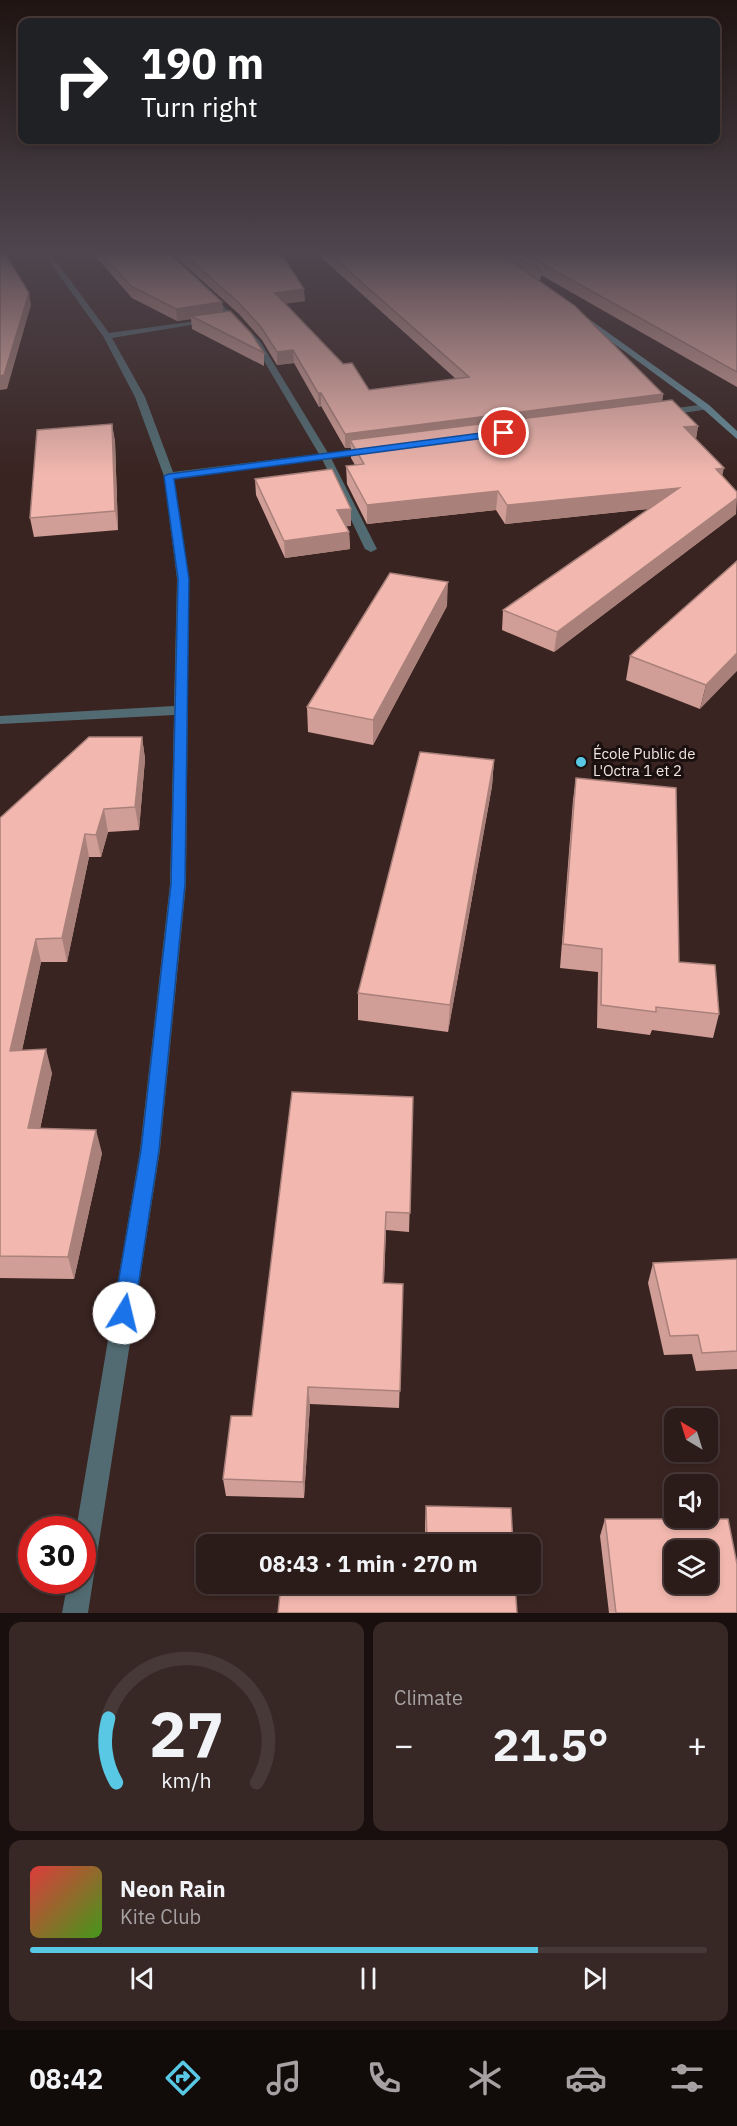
<!DOCTYPE html>
<meta charset="utf-8">
<style>
:root{--surface:#2b1b19;--page:#372826;--text:#f1f3f6;--muted:#a6a1a2;--line:#473938;--accent:#59c8e4}
body{margin:0;font-family:"IBM Plex Sans",sans-serif;background:var(--page);color:var(--text);height:100vh;display:flex;flex-direction:column;font-size:22px;white-space:nowrap}
*{box-sizing:border-box;margin:0}
p{font-size:20px;color:var(--muted)}
.icon{flex:none;width:33px;height:33px;fill:none;stroke:currentColor;stroke-width:2;stroke-linecap:round;stroke-linejoin:round}
.map{position:relative;height:1613px;overflow:hidden}
.details{display:flex;flex-direction:column;gap:9px;padding:9px;background:#180f0e;flex:1}
.details>*{flex:none}
.guide{position:absolute;left:18px;top:18px;width:702px;height:126px;border-radius:12px;box-shadow:0 3px 9px #0003,0 0 0 2px var(--line);background:#202124;color:#fff;overflow:hidden}
.needle{width:39px;rotate:322deg}
.controls{position:absolute;left:664px;top:1408px;display:grid;gap:12px}
.controls a{display:grid;place-items:center;width:54px;height:54px;border-radius:12px;background:var(--surface);box-shadow:0 3px 9px #0003,0 0 0 2px var(--line);font-size:30px}
.speed{position:absolute;left:18px;top:1516px;display:flex;gap:12px;font-size:30px;font-weight:700;text-align:center}
.speed>*{display:grid;place-content:center;width:78px;height:78px;border-radius:50%;background:var(--surface);box-shadow:0 3px 9px #0003,0 0 0 2px var(--line);line-height:1}
.speed .limit{border:9px solid #d22;background:#fff;color:#111}
.pin{position:absolute;display:grid;place-items:center;width:51px;height:51px;color:#fff;margin:-26px;border:3px solid #fff;border-radius:50%;box-shadow:0 2px 6px #0007}
.me{position:absolute;width:66px;margin:-33px;rotate:9deg;stroke-linejoin:round;filter:drop-shadow(0 0 4px #0008)}
.turn{display:flex;align-items:center;gap:21px;height:126px;padding:0 24px;font-size:27px}
.turn .icon{width:78px;height:78px;stroke-width:2.5}
.turn b{display:block;font-size:42px;line-height:51px}
.big{font-size:45px;font-weight:800;line-height:1.1}
.details .tile{flex:1;display:flex;flex-direction:column;justify-content:center;gap:9px;min-width:0;padding:0 21px;border-radius:12px;background:var(--page)}
.details .dial{align-items:center;gap:0}
.dial svg{height:156px;overflow:visible;fill:none;stroke:var(--line);stroke-width:7;stroke-linecap:round;text-anchor:middle}
.dial text{fill:var(--text);stroke:none}
.song{display:flex;align-items:center;gap:18px}
.cover{width:72px;height:72px;border-radius:9px;background:linear-gradient(135deg,hsl(0 70% 55%),hsl(100 70% 35%))}
.played{height:6px;border-radius:3px;background:linear-gradient(90deg,var(--accent) 75%,var(--line) 75%)}
.keys{display:flex;justify-content:space-around;direction:ltr}
.heat{display:flex;justify-content:space-between;align-items:center;font-size:33px;direction:ltr}
.details .tiles{flex:1;display:grid;gap:9px;grid-template-columns:1fr 1fr}
.tile:last-child{grid-column:span 2}
.trip{position:absolute;left:196px;top:1534px;width:345px;height:60px;border-radius:12px;background:var(--surface);box-shadow:0 3px 9px #0003,0 0 0 2px var(--line);font-weight:800;line-height:60px;text-align:center}
.dock{display:flex;height:96px;justify-content:space-around;align-items:center;background:#110b0a;color:var(--muted)}
.dock .icon{width:42px;height:42px}
.dock .selected{color:var(--accent)}
.dock b{font-size:27px;color:var(--text)}
.map>svg:first-child{display:block}
.lines{fill:none;stroke-linecap:round;stroke-linejoin:round}
.street{fill:#526b72;fill-rule:evenodd}
.secondary{fill:#678f9b;fill-rule:evenodd}
.wall{fill:#d09e96}
.shaded-wall{fill:#a9817a}
.building{fill:#f2b8af;stroke:#a9817a;stroke-width:1.5;fill-rule:evenodd}
.route{fill:#1a73e8;stroke:#114b97;stroke-width:1.5}
.poi-dot{fill:#59c8e4;stroke:#1a100f;stroke-width:2}
.labels{text-anchor:middle;dominant-baseline:central;stroke-width:6;stroke-linejoin:round;paint-order:stroke}
.poi-label{font-size:15px;fill:#f3e5e2;stroke:#1a100f;text-anchor:start}
</style>
<div class="map">
<svg width="737" height="1613" viewBox="0 0 737 1613">
<rect width="100%" height="100%" fill="#392421"/>
<g class="lines">
<!-- street -->
<g class="street">
<path d="M41 250H48L109 333 211 319 215 321 112 338 145 397 173 472 319 454 254 344 205 295 208 291 260 341 328 453 371 447 376 450 371 453 331 458 377 549 371 552 365 549 322 459 174 478 189 579 186 884 160 1150 88 1613H62L68 1581H82V1530H76L140 1150 170 884 174 715 0 724V716L174 706 177 579 164 476 135 397 103 336Z"/>
<path d="M706 404 709 405V409L663 416 658 413 663 410Z"/>
</g>
<!-- secondary -->
<path class="secondary" d="M578 311 709 405 737 431V439L703 409 575 315 574 313Z"/>
</g>
<!-- wall -->
<g class="wall">
<path d="M90 250H166L222 302 223 312 264 353V366L192 329 191 319 177 321 132 298Z"/>
<path d="M168 250H279L305 301 285 303 369 390 456 379 313 250H737V387L541 275 540 282 663 394 662 401 698 426 696 439 722 476 736 514 554 652 502 630 503 610 648 509 505 524 496 510 367 524 347 484 346 466 355 465 351 458V448H345L321 406 319 407 294 363 277 365 262 340 239 314Z"/>
<path d="M112 424 115 442 118 530 34 537 30 518Z"/>
<path d="M255 479 351 509V526H346L349 532 350 549 285 558 256 495Z"/>
<path d="M737 561 700 709 626 680 630 656Z"/>
<path d="M447 606 373 745 308 732 307 707Z"/>
<path d="M142 737 145 759 139 830 108 832 101 857H89L67 962H41L22 1050 52 1073 40 1129 102 1153 74 1279 0 1278V818Z"/>
<path d="M494 760 492 786 448 1032 358 1020V993Z"/>
<path d="M576 778 679 962 719 1014 713 1038 652 1030 650 1035 597 1028 598 972 560 968 573 800Z"/>
<path d="M413 1097 409 1232 386 1230 384 1283 403 1284 399 1408 310 1404 304 1498 226 1496 223 1479 252 1416Z"/>
<path d="M737 1259V1369L696 1371 692 1354 664 1355 648 1283 653 1263Z"/>
<path d="M426 1506 513 1545H425V1523Z"/>
<path d="M605 1519 737 1613H609L600 1536Z"/>
</g>
<!-- shaded-wall -->
<g class="shaded-wall">
<path d="M304 289 305 301 276 305 275 293Z"/>
<path d="M29 293 31 305 7 389 0 390V376Z"/>
<path d="M222 302 223 314 191 316V319L177 321 176 309Z"/>
<path d="M293 350 294 363 277 365V352Z"/>
<path d="M318 393H321V406L319 407Z"/>
<path d="M663 394 661 408 350 440 351 448H345V434Z"/>
<path d="M112 424 115 442 118 530 115 511Z"/>
<path d="M698 426 695 443 684 427Z"/>
<path d="M724 468 720 486 716 469Z"/>
<path d="M679 488 676 506 505 524 507 505Z"/>
<path d="M498 491 496 510 367 524V505Z"/>
<path d="M737 498 736 514 554 652 557 632Z"/>
<path d="M351 509V526L337 527V510Z"/>
<path d="M349 532 350 549 285 558 284 541Z"/>
<path d="M448 582 447 606 373 745V720Z"/>
<path d="M737 653V671L700 709 706 685Z"/>
<path d="M142 737 145 759 139 830 135 807Z"/>
<path d="M494 760 492 786 448 1032 450 1005Z"/>
<path d="M104 809 108 832 101 857 96 835Z"/>
<path d="M85 834 89 857 67 962 62 938Z"/>
<path d="M36 939 41 962 17 1074 10 1051Z"/>
<path d="M46 1049 52 1073 35 1152 28 1128Z"/>
<path d="M96 1130 102 1153 74 1279 68 1257Z"/>
<path d="M308 1387 310 1404 304 1498 303 1482Z"/>
</g>
<!-- building -->
<g class="building">
<path d="M0 250H3L29 293 4 375 0 376Z"/>
<path d="M98 250H166L222 302 176 309 131 286Z"/>
<path d="M179 250H279L304 289 275 293 343 364 352 363 369 390 469 377 325 250H495L575 306 663 394 345 434 321 393H318L293 350 277 352 261 327 238 302Z"/>
<path d="M509 250H737V372L525 254 541 272Z"/>
<path d="M230 311 251 333 264 353 191 316Z"/>
<path d="M672 400 698 426 684 427 724 468 716 469 737 492V498L557 632 503 610 679 488 507 505 498 491 367 505 346 466 364 464 350 440Z"/>
<path d="M112 424 115 511 30 518 37 430Z"/>
<path d="M332 469 351 509 337 510 349 532 284 541 255 479Z"/>
<path d="M737 561V653L706 685 630 656Z"/>
<path d="M390 573 448 582 373 720 307 707Z"/>
<path d="M89 737H142L135 807 104 809 96 835 85 834 62 938 36 939 10 1051 46 1049 28 1128 96 1130 68 1257 0 1256V818Z"/>
<path d="M420 752 494 760 450 1005 358 993Z"/>
<path d="M576 778 676 788 679 962 715 965 719 1014 656 1007V1012L601 1005 602 949 563 944Z"/>
<path d="M292 1092 413 1097 410 1213 386 1212 383 1283 403 1284 400 1391 308 1387 303 1482 223 1479 231 1416H252Z"/>
<path d="M737 1259V1351L702 1353 698 1335 670 1336 653 1263Z"/>
<path d="M426 1506 511 1508 513 1545H427Z"/>
<path d="M605 1519H728L737 1564V1613H616ZM675 1551H708V1584H675Z"/>
<path d="M281 1584H515L517 1613H278Z"/>
</g>
<!-- sky -->
<linearGradient id="sky" x2="0" y2="1"><stop stop-color="#1f1412"/><stop offset="0.53" stop-color="#4e454e"/><stop offset="1" stop-color="#4e454e" stop-opacity="0"/></linearGradient>
<rect width="737" height="476" fill="url(#sky)"/>
<!-- route -->
<path class="route" d="M504 430 507 431V435L174 479 189 579 185 884 159 1150 134 1313 131 1320 124 1323 116 1320 113 1313 141 1150 171 884 178 579 164 476 169 474Z"/>
<!-- markers -->
<circle class="poi-dot" cx="581" cy="762" r="6"/>
<g class="labels">
<!-- poi labels -->
<g class="poi-label">
<text x="593" y="753">École Public de<tspan x="593" dy="17">L'Octra 1 et 2</tspan></text>
</g>
</g>
</svg>
<div class="controls">
<a><svg class="needle" viewBox="-14 -14 28 28"><path d="M0-13l5 13h-10z" fill="#e53935"/><path d="M0 13l5-13h-10z" fill="#a6a1a2"/></svg></a>
<a><svg class="icon" aria-label="sound" viewBox="0 0 24 24"><path d="M4 9h4l5-4v14l-5-4H4zM17 9q2 3 0 6"/></svg></a>
<a><svg class="icon" aria-label="layers" viewBox="0 0 24 24"><path d="M12 4l9 5-9 5-9-5zM3 14l9 5 9-5"/></svg></a>
</div>
<div class="speed"><div class="limit">30</div></div>
<div class="pin" style="left:504px;top:433px;background:#d93025"><svg class="icon" aria-label="arrive" viewBox="0 0 24 24"><path d="M6 21V4h12l-3 4 3 4H6"/></svg></div>
<svg class="me" style="left:124px;top:1313px" viewBox="-20 -20 40 40"><circle r="19" fill="#fff"/><path d="M0-13L10 11 0 6-10 11z" fill="#1a73e8"/></svg>
<div class="trip">08:43 · 1 min · 270 m</div>
<div class="guide">
<div class="turn"><svg class="icon" aria-label="right" viewBox="0 0 24 24"><path d="M7 20v-9h11M14 6l5 5-5 5"/></svg><div><b>190 m</b>Turn right</div></div>
</div>
</div>
<section class="details">
<div class="tiles">
<div class="tile dial"><svg viewBox="0 0 100 80">
<path d="M14 69A42 42 0 1 1 86 69"/>
<path d="M14 69A42 42 0 0 1 10 36" stroke="#59c8e4"/>
<text x="50" y="56" font-size="32" font-weight="700">27</text>
<text x="50" y="72" font-size="11">km/h</text>
</svg></div>
<div class="tile"><p>Climate</p>
<div class="heat"><a>−</a><b class="big">21.5°</b><a>+</a></div>
</div>
<div class="tile">
<div class="song"><i class="cover"></i><div><b>Neon Rain</b><p>Kite Club</p></div></div>
<div class="played"></div>
<div class="keys"><svg class="icon" aria-label="previous" viewBox="0 0 24 24"><path d="M18 5L8 12l10 7zM5 5v14"/></svg><svg class="icon" aria-label="pause" viewBox="0 0 24 24"><path d="M8 5v14M16 5v14"/></svg><svg class="icon" aria-label="next" viewBox="0 0 24 24"><path d="M6 5l10 7-10 7zM19 5v14"/></svg></div>
</div>
</div>
</section>
<nav class="dock">
<b>08:42</b>
<svg class="icon selected" aria-label="directions" viewBox="0 0 24 24"><path d="M12 3l9 9-9 9-9-9zM9 14v-3h6M13 9l2 2-2 2"/></svg>
<svg class="icon" aria-label="music" viewBox="0 0 24 24"><path d="M9 18V5l10-2v13"/><circle cx="6" cy="18" r="3"/><circle cx="16" cy="16" r="3"/></svg>
<svg class="icon" aria-label="phone" viewBox="0 0 24 24"><path d="M5 4h4l2 5-3 2q2 4 5 5l2-3 5 2v4C11 20 4 13 5 4z"/></svg>
<svg class="icon" aria-label="climate" viewBox="0 0 24 24"><path d="M12 3v18M4 7l16 10M4 17L20 7"/></svg>
<svg class="icon" aria-label="car" viewBox="0 0 24 24"><path d="M5 17H2v-5l4-1 3-4h7l3 4 3 1v5h-3M9 17h6M6 11h13"/><circle cx="7" cy="17" r="2"/><circle cx="17" cy="17" r="2"/></svg>
<svg class="icon" aria-label="filters" viewBox="0 0 24 24"><path d="M4 7h16M4 17h16"/><circle cx="9" cy="7" r="2"/><circle cx="15" cy="17" r="2"/></svg>
</nav>
